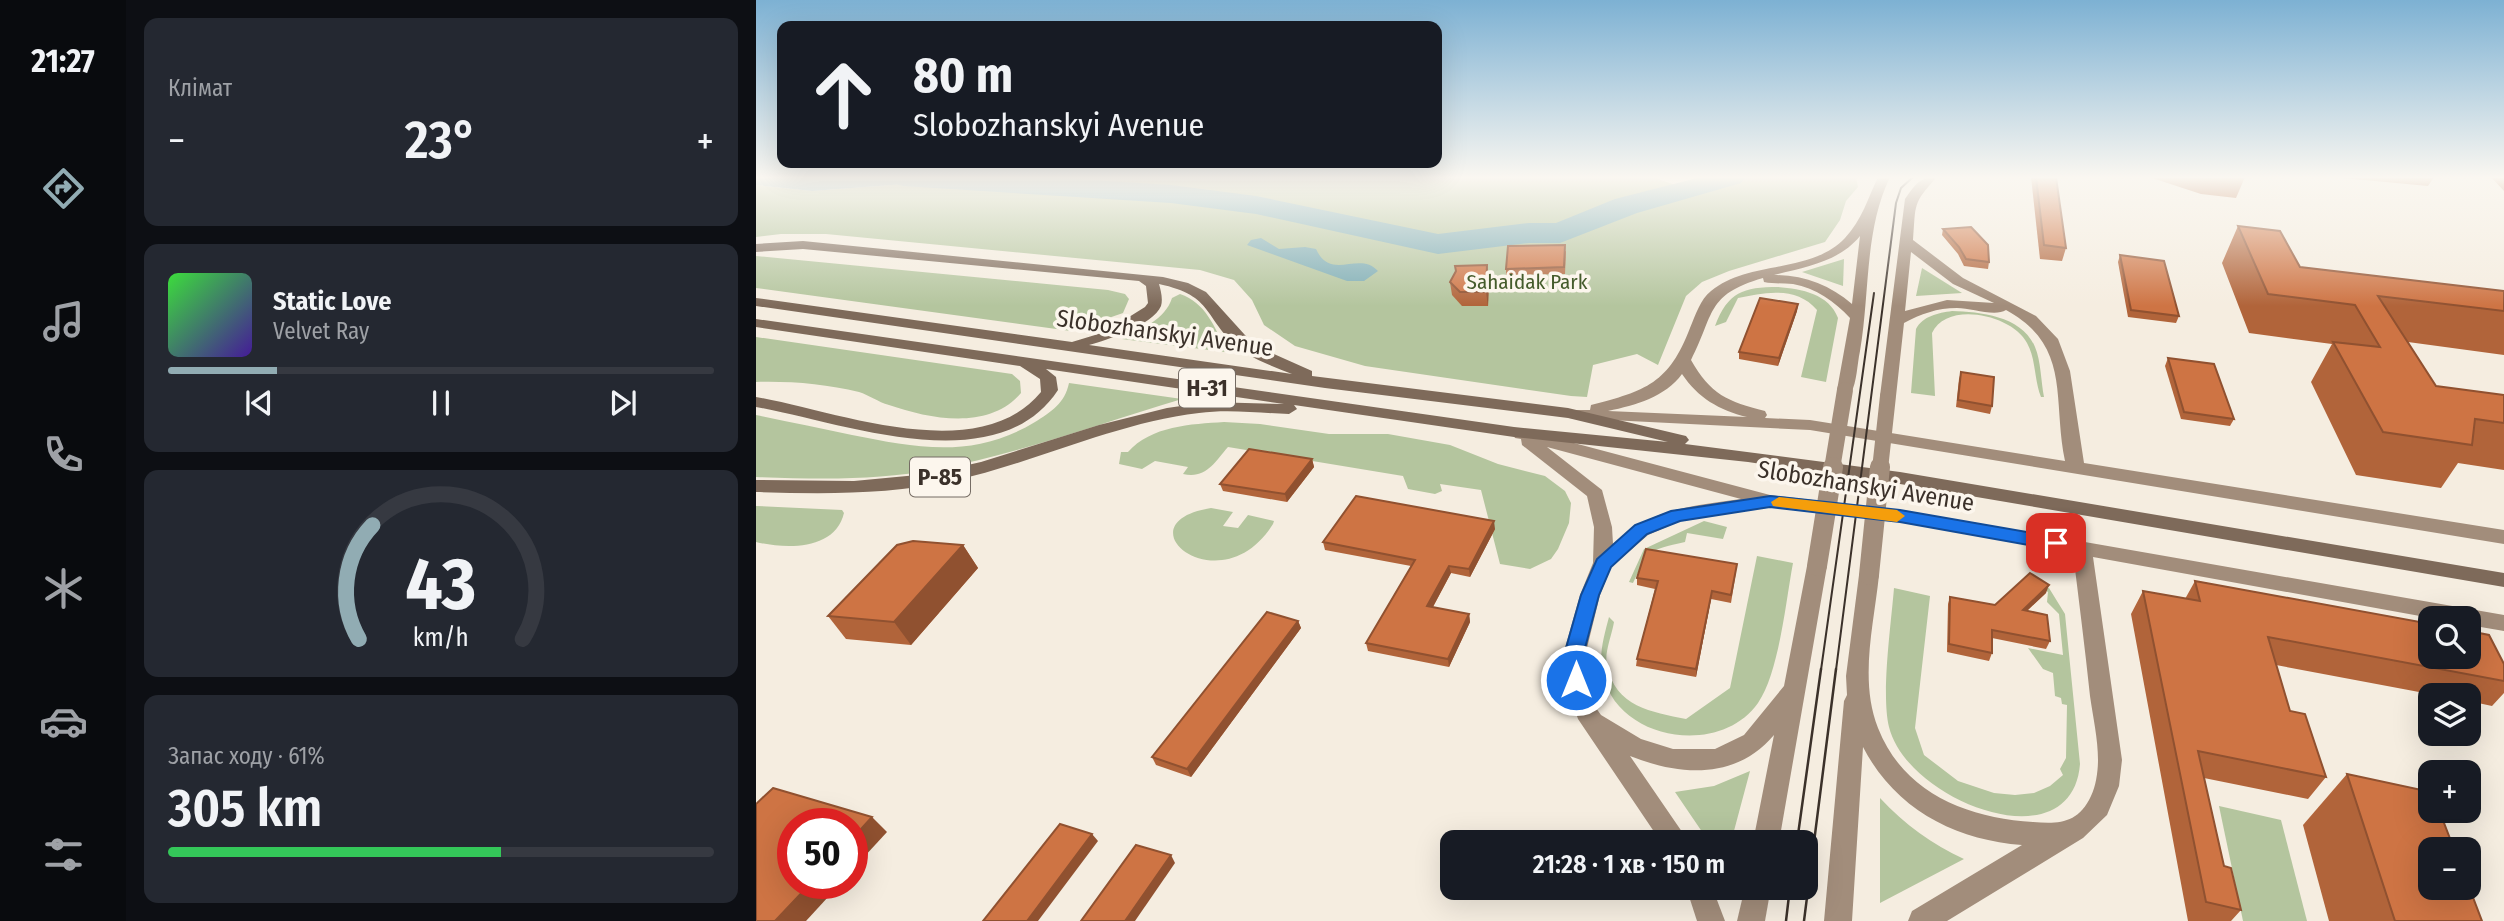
<!DOCTYPE html>
<html lang="uk">
<meta charset="utf-8">
<style>
:root{--surface:#171b24;--page:#242831;--text:#f1f3f6;--muted:#9ea1a6;--line:#363941;--accent:#91acb3}
body{margin:0;font-family:"Fira Sans Condensed",sans-serif;background:var(--page);color:var(--text);height:100vh;display:flex;flex-direction:column;font-size:26px;white-space:nowrap}
*{box-sizing:border-box;margin:0}
p{font-size:23px;color:var(--muted)}
.icon{flex:none;width:38px;height:38px;fill:none;stroke:currentColor;stroke-width:2;stroke-linecap:round;stroke-linejoin:round}
.map{position:relative;flex:1;overflow:hidden}
.panel{display:flex;flex-direction:column;gap:18px;padding:18px;background:#0d0f14;width:630px}
.panel>*{flex:none}
.banner{position:absolute;left:21px;top:21px;width:665px;height:147px;border-radius:14px;box-shadow:0 7px 28px #0002;background:#171b24;color:var(--text);overflow:hidden}
.fabs{position:absolute;left:1662px;top:606px;display:grid;gap:14px}
.fabs a{display:grid;place-items:center;width:63px;height:63px;border-radius:14px;background:var(--surface);box-shadow:0 7px 28px #0002;font-size:35px}
.speed{position:absolute;left:21px;top:808px;display:flex;gap:14px;font-size:35px;font-weight:700;text-align:center}
.speed>*{display:grid;place-content:center;width:91px;height:91px;border-radius:50%;background:var(--surface);box-shadow:0 7px 28px #0002;line-height:1}
.speed .limit{border:10px solid #d22;background:#fff;color:#111}
.pin{position:absolute;display:grid;place-items:center;width:60px;height:60px;color:#fff;margin:-30px;border-radius:14px;box-shadow:0 4px 10px #0006}
.me{position:absolute;width:77px;margin:-38px;rotate:0deg;stroke-linejoin:round;filter:drop-shadow(0 0 5px #0008)}
.turn{display:flex;align-items:center;gap:24px;height:147px;padding:0 21px;font-size:32px}
.turn .icon{width:91px;height:91px;stroke-width:2.5}
.turn b{display:block;font-size:49px;line-height:60px}
.big{font-size:52px;font-weight:600;line-height:1.1}
.panel .card{flex:1;display:flex;flex-direction:column;justify-content:center;gap:10px;min-width:0;padding:0 24px;border-radius:14px;background:var(--page)}
.panel .dial{align-items:center;gap:0}
.dial svg{height:182px;overflow:visible;fill:none;stroke:var(--line);stroke-width:7;stroke-linecap:round;text-anchor:middle}
.dial text{fill:var(--text);stroke:none}
.song{display:flex;align-items:center;gap:21px}
.cover{width:84px;height:84px;border-radius:10px;background:linear-gradient(135deg,hsl(120 70% 55%),hsl(260 70% 35%))}
.played{height:7px;border-radius:4px;background:linear-gradient(90deg,var(--accent) 20%,var(--line) 20%)}
.keys{display:flex;justify-content:space-around;direction:ltr}
.heat{display:flex;justify-content:space-between;align-items:center;font-size:38px;direction:ltr}
.charge{height:10px;border-radius:5px;background:linear-gradient(90deg,#34c759 61%,var(--line) 0)}
.trip{position:absolute;left:684px;top:830px;width:378px;height:70px;border-radius:14px;background:var(--surface);box-shadow:0 7px 28px #0002;font-weight:600;line-height:70px;text-align:center}
main{display:flex;flex:1;min-height:0}
.dock{display:flex;flex-direction:column;width:126px;justify-content:space-around;align-items:center;background:#090b0e;color:var(--muted)}
.dock .icon{width:49px;height:49px}
.dock .active{color:var(--accent)}
.dock b{font-size:32px;color:var(--text)}
.map>svg:first-child{display:block}
.green{fill:#b4c59e}
.water{fill:#7cacb4}
.lines{fill:none;stroke-linecap:round;stroke-linejoin:round}
.river{fill:#7cacb4;fill-rule:evenodd}
.secondary{fill:#a28d7b;fill-rule:evenodd}
.primary{fill:#7e6a5a;fill-rule:evenodd}
.tram-far1{stroke:#3b312a;stroke-width:2}
.tram{stroke:#3b312a;stroke-width:2.5}
.secondary-bridge-far1{stroke:#a28d7b;stroke-width:16}
.secondary-bridge{stroke:#a28d7b;stroke-width:20}
.wall{fill:#b1643a}
.shaded-wall{fill:#905130}
.building{fill:#ce7444;stroke:#905130;stroke-width:2}
.route{fill:#1a73e8;stroke:#114b97;stroke-width:2}
.slow{fill:#f59e0b}
.labels{text-anchor:middle;dominant-baseline:central;stroke-width:7;stroke-linejoin:round;paint-order:stroke}
.far-park-label{font-size:21px;fill:#455c2c;stroke:#fcf6ed}
.shield{fill:#fcf6ed;stroke:#756c64;stroke-width:2}
.shield-label{font-size:23px;font-weight:bold;fill:#3b312a}
.street-label{font-size:24px;fill:#3b312a;stroke:#fcf6ed}
</style>
<main>
<nav class="dock">
<b>21:27</b>
<svg class="icon active" aria-label="directions" viewBox="0 0 24 24"><path d="M12 3l9 9-9 9-9-9zM9 14v-3h6M13 9l2 2-2 2"/></svg>
<svg class="icon" aria-label="music" viewBox="0 0 24 24"><path d="M9 18V5l10-2v13"/><circle cx="6" cy="18" r="3"/><circle cx="16" cy="16" r="3"/></svg>
<svg class="icon" aria-label="phone" viewBox="0 0 24 24"><path d="M5 4h4l2 5-3 2q2 4 5 5l2-3 5 2v4C11 20 4 13 5 4z"/></svg>
<svg class="icon" aria-label="climate" viewBox="0 0 24 24"><path d="M12 3v18M4 7l16 10M4 17L20 7"/></svg>
<svg class="icon" aria-label="car" viewBox="0 0 24 24"><path d="M5 17H2v-5l4-1 3-4h7l3 4 3 1v5h-3M9 17h6M6 11h13"/><circle cx="7" cy="17" r="2"/><circle cx="17" cy="17" r="2"/></svg>
<svg class="icon" aria-label="filters" viewBox="0 0 24 24"><path d="M4 7h16M4 17h16"/><circle cx="9" cy="7" r="2"/><circle cx="15" cy="17" r="2"/></svg>
</nav>
<section class="panel">
<div class="card"><p>Клімат</p>
<div class="heat"><a>−</a><b class="big">23°</b><a>+</a></div>
</div>
<div class="card">
<div class="song"><i class="cover"></i><div><b>Static Love</b><p>Velvet Ray</p></div></div>
<div class="played"></div>
<div class="keys"><svg class="icon" aria-label="previous" viewBox="0 0 24 24"><path d="M18 5L8 12l10 7zM5 5v14"/></svg><svg class="icon" aria-label="pause" viewBox="0 0 24 24"><path d="M8 5v14M16 5v14"/></svg><svg class="icon" aria-label="next" viewBox="0 0 24 24"><path d="M6 5l10 7-10 7zM19 5v14"/></svg></div>
</div>
<div class="card dial"><svg viewBox="0 0 100 80">
<path d="M14 69A42 42 0 1 1 86 69"/>
<path d="M14 69A42 42 0 0 1 20 19" stroke="#91acb3"/>
<text x="50" y="56" font-size="32" font-weight="700">43</text>
<text x="50" y="72" font-size="11">km/h</text>
</svg></div>
<div class="card"><p>Запас ходу · 61%</p><b class="big">305 km</b><div class="charge"></div></div>
</section>
<div class="map">
<svg width="1748" height="921" viewBox="0 0 1748 921">
<rect width="100%" height="100%" fill="#f5ede0"/>
<!-- green -->
<g class="green">
<path d="M178 177H897C918 185 933 192 953 177H1100L1102 187 1090 201 1084 220 1069 242 973 271 946 282 930 296 902 365 881 354 837 365 831 397 815 396 609 366 539 346 508 325 496 300 478 280 444 270 70 234H25L0 237V185L55 191 149 184Z"/>
<path d="M0 256 352 290 369 294 373 299 367 313 315 331 0 288Z"/>
<path d="M1088 259 1087 286 1046 272Z"/>
<path d="M1166 268 1206 293 1160 296Z"/>
<path d="M1022 287C1046 289 1073 294 1082 318L1070 382 1045 377 1061 310C1041 286 1009 292 982 298L970 322 959 326C972 292 987 287 1022 287Z"/>
<path d="M424 294C450 303 458 326 470 350L469 352 366 339C385 329 409 320 416 298Z"/>
<path d="M1196 311C1225 312 1266 316 1279 347 1285 361 1285 382 1288 397H1285C1278 379 1280 359 1271 343 1257 315 1191 300 1176 333L1179 396 1155 393 1160 329C1167 316 1182 313 1196 311Z"/>
<path d="M0 337 256 374 264 381 265 393C233 431 174 419 133 405 122 402 113 395 103 392 70 384 34 381 0 382Z"/>
<path d="M313 383 426 399C345 423 263 454 180 469 121 481 60 479 0 477V415C32 422 64 428 96 435 161 448 218 459 279 422 295 412 309 403 313 383Z"/>
<path d="M468 422 504 424 573 434H632L694 445 742 464 789 476 809 491 815 503 813 523 802 549 795 559 774 569 744 564 725 490 684 484 686 491 679 494 652 489 647 476 472 447C458 463 450 479 427 474L432 467 399 461 386 469 363 464 365 452H372C395 426 435 424 468 422Z"/>
<path d="M0 506 86 510 88 513C79 551 29 549 0 542Z"/>
<path d="M455 508 477 512 467 526 482 528 492 515 518 521 517 524C465 608 361 523 455 508Z"/>
<path d="M948 521 971 527 967 539 931 533 929 542C892 550 893 550 877 583L873 582 888 549Z"/>
<path d="M1001 556 1037 563C1030 600 1023 673 1002 703 964 757 862 741 847 675 842 656 848 636 853 617L858 622C856 635 848 653 851 665 859 707 896 712 930 719L974 688Z"/>
<path d="M1279 578 1293 588 1309 614 1324 764C1316 865 1151 801 1133 727 1125 694 1135 625 1138 588L1174 596 1159 728 1168 755 1202 781 1238 793 1259 795 1278 793 1294 786 1307 775 1304 769 1310 758 1311 705 1306 704 1305 698 1299 696 1297 673 1287 669 1272 648 1307 655 1303 614 1291 602 1292 592 1271 579Z"/>
<path d="M994 771 975 842H953L919 792 958 786Z"/>
<path d="M1124 798C1149 825 1176 844 1208 859L1124 903Z"/>
<path d="M1463 806 1525 820 1551 921H1487Z"/>
</g>
<!-- water -->
<g class="water">
<path d="M0 177H175L177 178 149 184 56 191 0 185Z"/>
<path d="M505 238 523 249 549 247 560 249C575 282 603 250 622 271L608 281H591L491 245 495 240Z"/>
</g>
<g class="lines">
<!-- river -->
<path class="river" d="M132 177H286L415 185 500 196 682 234 773 223H800L859 199 945 177H990L985 183 881 213 804 243H773L682 254 500 214 415 203 147 186 137 183Z"/>
<!-- secondary -->
<g class="secondary">
<path d="M1122 177H1134C1108 231 1114 294 1104 351 1101 365 1101 382 1095 393L1089 395 1081 390 1094 318C1079 302 1060 288 1037 284 1027 283 1017 284 1008 282L1007 278C949 295 959 314 935 360 954 394 972 402 1009 411L1011 415 1009 418 1054 420 1309 461C1296 399 1316 346 1250 310 1239 317 1215 308 1201 308 1181 308 1165 314 1148 323L1140 396 1132 401 1124 396 1149 199C1159 185 1163 177 1181 177 1156 204 1160 204 1157 240L1207 278 1280 316 1302 339 1314 371 1328 463 1748 530V544L1054 430 813 418 811 414 813 410H834L835 405C890 391 913 383 934 328 940 314 944 300 955 291 993 260 1055 274 1089 238 1106 220 1112 198 1122 177ZM1104 236 1096 304C1074 285 1048 275 1018 275 1049 267 1083 262 1104 236ZM1155 252 1197 284 1238 303 1191 300 1149 311ZM926 374C942 398 963 410 991 417L852 411C880 405 909 397 926 374Z"/>
<path d="M765 429 1014 495 1145 510 1748 615V631L1713 625V618H1675L1337 557 1366 760 1363 786 1351 815 1327 838 1191 921H1152L1156 911 1266 845C1199 840 1139 809 1107 747L1096 921H1068L1088 701 1091 695 1090 676 1103 575 1106 570 1113 568 1120 570 1123 575C1118 624 1103 680 1122 728 1148 794 1212 818 1277 822 1302 824 1322 824 1335 796 1340 786 1342 771 1342 760 1342 739 1337 717 1334 696 1329 649 1323 601 1317 553L1145 522 1009 506 924 521 892 535 855 567 844 595 831 648V680L840 708 845 715 885 739 917 749H959L988 735 1028 686 1051 566 1054 561 1061 559 1068 561 1071 566 1023 842H997L1018 735C980 780 924 776 874 756L933 842H905L822 719 809 680V648L824 595 837 563 838 527 831 496 766 445 765 439 759 438 757 434ZM791 447 985 499C932 507 899 507 857 544L856 527 846 490Z"/>
<path d="M930 887H956L969 921H941Z"/>
<path d="M989 887H1015L1009 921H981Z"/>
</g>
<!-- primary -->
<path class="primary" d="M47 241 407 277 432 283 450 292 498 345 556 371V376L812 408 930 436 933 440 929 444 1144 472 1748 573V587L1144 484 992 462 758 437 538 405 541 409 533 414C503 413 472 409 443 413 358 423 279 463 196 481 132 495 66 494 0 492V480L98 481 172 474 225 462 343 425 411 408 453 402 528 404 290 369 300 377 302 390C241 483 85 422 0 407V397C80 411 222 468 285 392L284 379 264 366 0 327V319L758 427 912 442 812 418 569 388 0 306V298L316 342 349 332 389 307 392 303 390 286 383 281 47 249 0 252V244ZM403 284C459 296 447 318 482 347 497 360 517 366 536 374L333 345C351 340 397 325 405 306 407 299 405 291 403 284Z"/>
<!-- tram-far1 -->
<g class="tram-far1">
<path d="M1065 670 1118 293"/>
<path d="M1080 670 1140 203 1145 188 1157 177"/>
</g>
<!-- tram -->
<g class="tram">
<path d="M1041 842 1065 669"/>
<path d="M1030 921 1034 887"/>
<path d="M1048 921 1080 669"/>
</g>
<!-- secondary-bridge-far1 -->
<g class="secondary-bridge-far1">
<path d="M1076 469 1089 390"/>
<path d="M1124 469 1132 396"/>
</g>
<!-- secondary-bridge -->
<g class="secondary-bridge">
<path d="M1061 566 1077 467"/>
<path d="M1113 575 1124 467"/>
</g>
</g>
<!-- wall -->
<g class="wall">
<path d="M1275 177H1300L1310 248 1306 261 1284 259Z"/>
<path d="M1393 177H1489L1480 198 1445 194Z"/>
<path d="M1576 177H1678L1672 186Z"/>
<path d="M1734 177H1748V191L1735 177Z"/>
<path d="M1482 226 1544 267 1748 291V355L1652 342 1680 386 1748 395V470L1702 463 1685 488 1600 475 1555 382 1576 344 1493 333 1466 263Z"/>
<path d="M1187 229 1233 262 1232 269 1208 266 1202 254 1186 235Z"/>
<path d="M810 251 809 274 750 275V269Z"/>
<path d="M1364 255 1423 316 1420 323 1372 317 1362 262Z"/>
<path d="M733 279 732 306H706L696 295 694 282Z"/>
<path d="M1042 304 1041 311 1022 366 983 359V352Z"/>
<path d="M1412 358 1478 419 1474 426 1425 419 1409 366Z"/>
<path d="M1205 372 1236 406 1234 414 1200 407 1203 379Z"/>
<path d="M556 459 558 467 531 502 467 491 464 484Z"/>
<path d="M739 529 714 577 695 573 677 607 713 614 714 622 693 667 612 651 610 643 655 566 569 550 567 542Z"/>
<path d="M207 545 222 568 155 645 90 639 72 616Z"/>
<path d="M980 572 975 603 955 599 940 677 880 666 881 659 899 589 881 585V578Z"/>
<path d="M1439 581 1748 664V693L1736 706 1713 701V695H1679L1520 665 1534 711 1570 777 1552 799 1448 778 1468 866 1485 910 1475 921H1432L1375 614 1387 591 1429 599Z"/>
<path d="M1290 593 1271 611 1294 641 1290 649 1236 638V653L1233 661 1191 652 1192 604 1194 597 1239 605Z"/>
<path d="M542 621 545 628 435 777 400 765 396 757Z"/>
<path d="M1591 774 1726 921H1573L1547 825Z"/>
</g>
<!-- shaded-wall -->
<g class="shaded-wall">
<path d="M731 265 733 279 732 306 730 292Z"/>
<path d="M1042 304 1041 311 1022 366 1023 358Z"/>
<path d="M556 459 558 467 531 502 529 494Z"/>
<path d="M738 521 739 529 714 577 713 569Z"/>
<path d="M207 545 222 568 155 645 138 622Z"/>
<path d="M693 566 695 573 673 614 671 606Z"/>
<path d="M1293 585 1290 593 1263 618 1267 610Z"/>
<path d="M956 591 955 599 940 677V669Z"/>
<path d="M713 614 714 622 693 667 692 659Z"/>
<path d="M542 621 545 628 435 777 431 769Z"/>
<path d="M116 817 131 832 96 870V839Z"/>
<path d="M336 834 342 841 282 921H271Z"/>
<path d="M415 855 419 863 379 921H369Z"/>
<path d="M54 884H84L50 921H19Z"/>
</g>
<!-- building -->
<g class="building">
<path d="M1280 177H1300L1310 248 1288 245Z"/>
<path d="M1482 226 1524 231 1544 267 1748 291V311L1622 296 1680 386 1748 395V423L1719 419 1716 445 1627 432 1577 342 1624 347 1599 305 1512 294Z"/>
<path d="M1215 227 1232 245 1233 262 1210 259 1203 247 1187 229Z"/>
<path d="M809 245 808 267 750 269 752 246Z"/>
<path d="M1364 255 1408 261 1423 316 1375 310Z"/>
<path d="M731 265 730 292H704L694 282 700 271 699 266Z"/>
<path d="M1004 298 1042 304 1023 358 983 352Z"/>
<path d="M1412 358 1458 364 1478 419 1428 412Z"/>
<path d="M1205 372 1238 377 1236 406 1202 400Z"/>
<path d="M493 449 556 459 529 494 464 484Z"/>
<path d="M600 496 738 521 713 569 693 566 671 606 713 614 692 659 610 643 659 560 567 542Z"/>
<path d="M157 541 207 545 138 622 72 616 141 545Z"/>
<path d="M890 549 981 564 975 595 956 591 940 669 881 659 902 581 881 578Z"/>
<path d="M1274 573 1293 585 1267 610 1291 615 1294 641 1236 630V653L1193 644 1194 597 1239 605Z"/>
<path d="M1439 581 1675 624V656H1713V631L1733 635 1748 664V681L1512 637 1534 711 1549 714 1570 777 1442 751 1468 866 1475 868 1485 910 1450 902 1387 591 1444 601Z"/>
<path d="M511 612 542 621 431 769 396 757Z"/>
<path d="M1591 774 1675 792V810H1683L1698 849H1675V887H1713L1726 921H1639Z"/>
<path d="M17 788 116 817 96 839V824H37V884H54L19 921H0V804Z"/>
<path d="M304 824 336 834 271 921H227Z"/>
<path d="M380 845 415 855 369 921H325Z"/>
</g>
<!-- sky -->
<linearGradient id="sky" x2="0" y2="1"><stop stop-color="#7db1d3"/><stop offset="0.58" stop-color="#faf7f1"/><stop offset="1" stop-color="#faf7f1" stop-opacity="0"/></linearGradient>
<rect width="1748" height="306" fill="url(#sky)"/>
<!-- route -->
<path class="route" d="M1014 496 1144 510 1300 537 1306 539 1309 543 1306 548 1300 550 1144 522 1014 507 924 521 891 534 855 567 843 595 829 648 830 680 827 685 820 688 813 685 810 680V648L825 595 841 559 879 525 915 511Z"/>
<!-- slow -->
<path class="slow" d="M1023 497 1141 510 1149 516 1141 522 1017 506 1015 502Z"/>
<g class="labels">
<!-- far-park labels -->
<g class="far-park-label">
<text x="771" y="282">Sahaidak Park</text>
</g>
<!-- shield labels -->
<g class="shield">
<rect x="423" y="368.5" width="56" height="39" rx="5"/>
<rect x="154" y="457.5" width="60" height="39" rx="5"/>
</g>
<g class="shield-label">
<text x="451" y="388">Н-31</text>
<text x="184" y="477">Р-85</text>
</g>
<!-- street labels -->
<g class="street-label">
<text transform="translate(409 333) rotate(8)">Slobozhanskyi Avenue</text>
<text transform="translate(1110 486) rotate(9)">Slobozhanskyi Avenue</text>
</g>
</g>
</svg>
<div class="fabs">
<a><svg class="icon" aria-label="search" viewBox="0 0 24 24"><circle cx="10" cy="10" r="6"/><path d="M15 15l6 6"/></svg></a>
<a><svg class="icon" aria-label="layers" viewBox="0 0 24 24"><path d="M12 4l9 5-9 5-9-5zM3 14l9 5 9-5"/></svg></a>
<a>+</a>
<a>−</a>
</div>
<div class="speed"><div class="limit">50</div></div>
<div class="pin" style="left:1300px;top:543px;background:#d93025"><svg class="icon" aria-label="arrive" viewBox="0 0 24 24"><path d="M6 21V4h12l-3 4 3 4H6"/></svg></div>
<svg class="me" style="left:820px;top:680px" viewBox="-20 -20 40 40"><circle r="17" fill="#1a73e8" stroke="#fff" stroke-width="3"/><path d="M0-11L8 9 0 5-8 9z" fill="#fff"/></svg>
<div class="trip">21:28 · 1 хв · 150 m</div>
<div class="banner">
<div class="turn"><svg class="icon" aria-label="ahead" viewBox="0 0 24 24"><path d="M12 20V5M6 11l6-6 6 6"/></svg><div><b>80 m</b>Slobozhanskyi Avenue</div></div>
</div>
</div>
</main>
